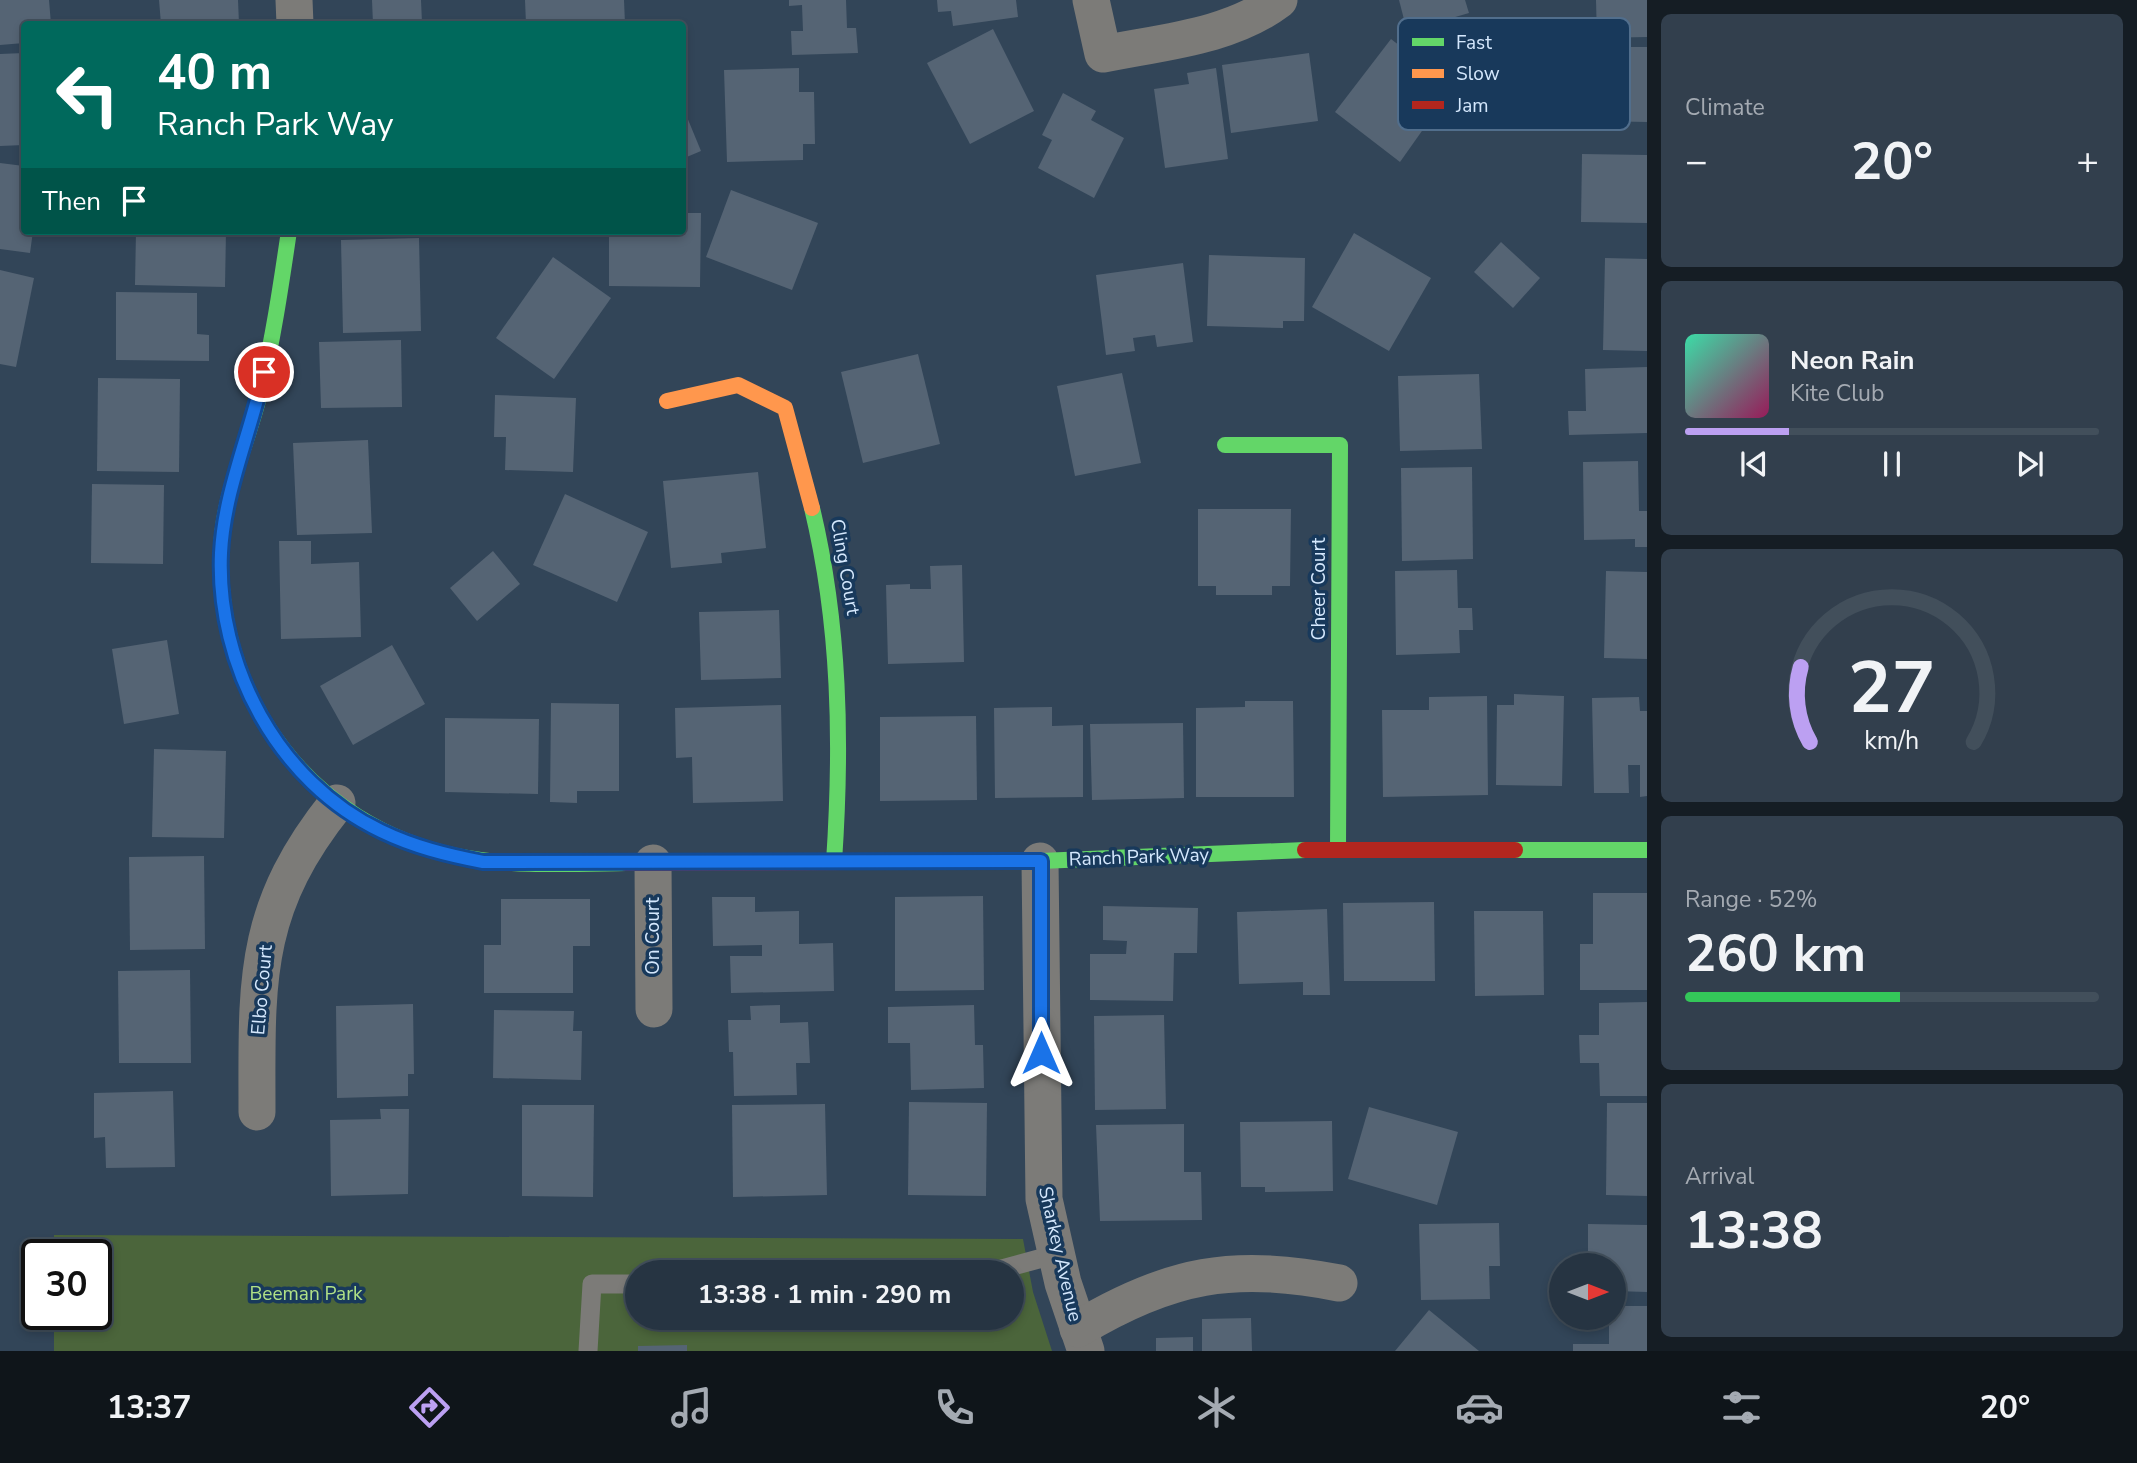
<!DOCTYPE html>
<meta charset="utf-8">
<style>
:root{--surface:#263442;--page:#323f4d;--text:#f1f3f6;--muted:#a4aab2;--line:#424f5b;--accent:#bca0f2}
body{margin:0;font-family:"Nunito Sans",sans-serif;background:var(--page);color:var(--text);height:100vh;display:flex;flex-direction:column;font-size:26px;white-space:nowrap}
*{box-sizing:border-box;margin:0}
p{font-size:23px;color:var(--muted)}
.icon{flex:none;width:38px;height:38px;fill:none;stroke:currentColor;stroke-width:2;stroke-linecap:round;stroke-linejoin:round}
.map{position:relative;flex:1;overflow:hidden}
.side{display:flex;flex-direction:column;gap:14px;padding:14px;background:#151d24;width:490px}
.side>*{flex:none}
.guide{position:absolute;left:21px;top:21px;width:665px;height:214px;border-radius:7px;box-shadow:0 4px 10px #0003,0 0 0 2px var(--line);background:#00695c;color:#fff;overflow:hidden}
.needle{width:46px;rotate:90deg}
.controls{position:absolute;left:1549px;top:1253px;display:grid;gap:14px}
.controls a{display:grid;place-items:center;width:77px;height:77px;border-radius:50%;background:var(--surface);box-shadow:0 4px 10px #0003,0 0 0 2px var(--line);font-size:35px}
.speed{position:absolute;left:21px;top:1239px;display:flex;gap:14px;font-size:35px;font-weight:700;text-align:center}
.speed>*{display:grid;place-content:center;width:91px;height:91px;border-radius:50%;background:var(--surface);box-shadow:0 4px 10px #0003,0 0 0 2px var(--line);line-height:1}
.speed .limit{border:4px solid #111;border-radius:10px;background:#fff;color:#111}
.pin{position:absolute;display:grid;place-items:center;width:60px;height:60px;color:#fff;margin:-30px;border:4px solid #fff;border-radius:50%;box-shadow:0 2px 7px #0007}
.me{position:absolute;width:77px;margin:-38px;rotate:0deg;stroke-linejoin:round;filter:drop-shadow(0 0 5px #0008)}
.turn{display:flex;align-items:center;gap:24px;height:147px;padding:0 21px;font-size:32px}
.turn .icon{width:91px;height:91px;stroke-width:2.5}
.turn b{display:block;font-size:49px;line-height:60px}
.then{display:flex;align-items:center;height:66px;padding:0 21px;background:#0003;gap:14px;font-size:26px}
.big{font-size:52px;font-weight:700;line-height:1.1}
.side .card{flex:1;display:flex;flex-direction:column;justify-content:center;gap:10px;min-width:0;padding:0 24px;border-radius:10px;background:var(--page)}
.side .dial{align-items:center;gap:0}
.dial svg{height:182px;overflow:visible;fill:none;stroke:var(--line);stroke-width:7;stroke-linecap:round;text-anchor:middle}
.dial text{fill:var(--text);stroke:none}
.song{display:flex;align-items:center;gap:21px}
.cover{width:84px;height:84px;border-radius:10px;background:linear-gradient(135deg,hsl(160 70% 55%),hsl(330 70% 35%))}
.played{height:7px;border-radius:4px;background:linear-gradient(90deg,var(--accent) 25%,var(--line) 25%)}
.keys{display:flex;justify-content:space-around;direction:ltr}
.heat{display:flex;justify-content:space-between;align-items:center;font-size:38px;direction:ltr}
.charge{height:10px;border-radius:5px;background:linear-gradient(90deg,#34c759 52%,var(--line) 0)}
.trip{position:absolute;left:625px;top:1260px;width:399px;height:70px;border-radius:35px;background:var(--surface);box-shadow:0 4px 10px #0003,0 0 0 2px var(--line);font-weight:700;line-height:70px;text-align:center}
.tabs{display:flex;height:112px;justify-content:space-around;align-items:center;background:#0f151a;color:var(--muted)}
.tabs .icon{width:49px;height:49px}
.tabs .selected{color:var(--accent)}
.tabs b{font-size:32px;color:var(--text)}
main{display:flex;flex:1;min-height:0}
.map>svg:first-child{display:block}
.green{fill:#4b653b;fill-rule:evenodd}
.building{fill:#556474}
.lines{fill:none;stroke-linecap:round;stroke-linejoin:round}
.lane{stroke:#7c7b78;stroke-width:19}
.street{stroke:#7c7b78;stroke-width:37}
.fast{stroke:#63d668;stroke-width:16}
.slow{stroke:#ff974d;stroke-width:16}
.jam{stroke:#b3261e;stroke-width:16}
.route-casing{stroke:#114b97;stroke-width:18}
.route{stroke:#1a73e8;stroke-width:12}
.labels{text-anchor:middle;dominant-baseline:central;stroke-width:7;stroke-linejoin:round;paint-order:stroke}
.street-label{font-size:19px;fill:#d5e8fd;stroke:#18395b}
.park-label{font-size:19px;fill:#b1e186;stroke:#18395b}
.key{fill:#18395b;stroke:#516e8c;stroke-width:2}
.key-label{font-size:19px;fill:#d5e8fd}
</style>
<main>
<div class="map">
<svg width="1647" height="1351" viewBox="0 0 1647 1351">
<rect width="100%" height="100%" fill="#324558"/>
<!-- green -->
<path class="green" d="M54 1235 1023 1239 1033 1292 1052 1351H54V1314H96V1255H54ZM637 1272H1012V1318H637Z"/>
<!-- building -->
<g class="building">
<path d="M0 0H49L51 24H24V43L0 45Z"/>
<path d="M159 0H238L239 24H161Z"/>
<path d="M372 0H421L422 23 373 24Z"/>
<path d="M525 0H624L625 24H526Z"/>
<path d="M789 0H846L847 28H856L858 53 792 55 791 31H803L802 5 789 6Z"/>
<path d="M937 0H1016L1018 17 953 26 951 11 938 12Z"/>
<path d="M1399 0H1465L1469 13 1407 31Z"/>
<path d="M1596 0H1647V37L1597 38Z"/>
<path d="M993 29 1034 111 970 144 927 63Z"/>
<path d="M1391 39 1453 87 1400 162 1335 112Z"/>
<path d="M1608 47H1647V122L1597 121V77H1608Z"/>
<path d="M24 53V145L0 146V54Z"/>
<path d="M1309 53 1318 121 1231 133 1222 65Z"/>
<path d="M799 68V92H814L815 144H803V160L727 162 724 70Z"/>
<path d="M1216 68 1228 159 1165 168 1154 89 1189 84 1187 73Z"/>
<path d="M1063 93 1096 111 1091 120 1124 138 1094 198 1038 168 1052 140 1042 135Z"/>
<path d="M682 105 701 151 682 159Z"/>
<path d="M1582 154 1647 155V223L1581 222Z"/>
<path d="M0 163 24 166V231H33L30 253 0 249Z"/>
<path d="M731 190 818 223 792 290 706 257Z"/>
<path d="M682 213H701L700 287 609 286V231H682Z"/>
<path d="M136 231H226L225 287 135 285Z"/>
<path d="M1354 233 1431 278 1389 351 1312 307Z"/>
<path d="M419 238 421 331 343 333 341 240Z"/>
<path d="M1501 242 1540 278 1513 308 1474 272Z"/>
<path d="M1209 255 1305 258 1304 321H1283V328L1207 326Z"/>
<path d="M553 257 611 298 554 379 496 338Z"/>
<path d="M1605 258 1647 259V351L1603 350Z"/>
<path d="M1183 263 1193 342 1157 347 1155 335 1133 338 1135 351 1106 355 1096 275Z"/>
<path d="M0 270 34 278 16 367 0 364Z"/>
<path d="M116 292 197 293V334L209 335V361L116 360Z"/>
<path d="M401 340 402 407 321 408 319 342Z"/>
<path d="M918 354 940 444 863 463 841 372Z"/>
<path d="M1647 367V433L1569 435 1568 411H1586L1585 369Z"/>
<path d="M1122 373 1141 463 1075 476 1057 386Z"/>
<path d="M1479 374 1482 449 1400 451 1398 376Z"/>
<path d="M98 378 180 379 179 472 97 471Z"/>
<path d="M495 395 576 398 573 472 505 470 506 437H494Z"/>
<path d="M368 440 372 533 297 535 293 443Z"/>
<path d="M1638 461 1639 511H1647V547H1635V539L1584 540 1583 462Z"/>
<path d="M1472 467 1473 559 1402 561 1401 468Z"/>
<path d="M758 472 766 548 721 553 722 563 671 568 663 481Z"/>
<path d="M92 484 164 485 163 564 91 563Z"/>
<path d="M565 494 648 532 617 602 533 565Z"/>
<path d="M1198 509H1291L1290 586H1272V595H1216V586H1198Z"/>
<path d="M279 541H311V564L359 562 361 637 281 639Z"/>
<path d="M493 551 520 584 477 621 450 588Z"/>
<path d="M962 565 964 662 888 664 886 585 910 584V589H931L930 566Z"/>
<path d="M1457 570 1458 608H1472L1473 630H1459L1460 653 1396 655 1395 571Z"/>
<path d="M1606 571 1647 572V659L1604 658Z"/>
<path d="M779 610 781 678 701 680 699 612Z"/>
<path d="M167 640 179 714 124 724 112 649Z"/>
<path d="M392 645 425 704 353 745 320 686Z"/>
<path d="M1514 694 1564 696 1562 786 1496 785 1497 705H1514Z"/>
<path d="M1487 696 1488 795 1383 797 1382 710H1429V697Z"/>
<path d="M1639 697 1640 711H1647V796L1640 797V765H1628L1629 793H1594L1592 698Z"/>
<path d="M1245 701H1293L1294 797H1196V708L1245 707Z"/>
<path d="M551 703 619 704V791H577V803L550 802Z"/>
<path d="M781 705 783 801 693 803 692 757 676 758 675 708Z"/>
<path d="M1052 707V726L1083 725V797L995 798 994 708Z"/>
<path d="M976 716 977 800 880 801V717Z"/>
<path d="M445 718 539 719 538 794 445 792Z"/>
<path d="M1183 723 1184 798 1092 800 1090 724Z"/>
<path d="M154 749 226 751 224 838 152 837Z"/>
<path d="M204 856 205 949 130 950 129 857Z"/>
<path d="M1593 893H1647V990H1580V944H1593Z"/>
<path d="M983 896 984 990 895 991V897Z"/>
<path d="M712 897H755V912L799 911V944L833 943 834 991 731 993 730 956H762V945L713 946Z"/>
<path d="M501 899H590V946H573V993H484V945H501Z"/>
<path d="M1434 902 1435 981H1344L1343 903Z"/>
<path d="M1103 906 1198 908 1197 953H1174L1173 1001 1090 1000V954H1126L1127 941 1103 940Z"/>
<path d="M1327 909 1330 995H1303V982L1239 984 1237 912Z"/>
<path d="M1474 911H1543L1544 995 1475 996Z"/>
<path d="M190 970 191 1063H119L118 971Z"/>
<path d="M1647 1002V1096H1600L1599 1063H1580L1579 1035H1599V1003Z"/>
<path d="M413 1004 414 1074H408V1096L337 1098 336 1006Z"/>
<path d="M780 1005V1023L808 1022 810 1063H796L797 1095 734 1096 733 1052H729L728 1020H751L750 1006Z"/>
<path d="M974 1005 975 1045H983L984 1088 911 1090 910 1043H888V1007Z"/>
<path d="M494 1010 574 1011 573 1031H582L581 1080 493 1078Z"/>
<path d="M1164 1015 1166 1109 1095 1110 1094 1016Z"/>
<path d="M173 1091 175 1167 106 1168 105 1137 94 1138V1093Z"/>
<path d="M909 1102 987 1103 986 1196 908 1195Z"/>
<path d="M1607 1103H1647V1196L1606 1195Z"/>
<path d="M825 1104 827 1195 733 1197 732 1105Z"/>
<path d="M522 1105H594L593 1197 522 1196Z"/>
<path d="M1369 1107 1458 1132 1437 1205 1348 1179Z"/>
<path d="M380 1109H409L408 1194 331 1196 330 1120 381 1119Z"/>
<path d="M1332 1121 1333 1191 1265 1192V1187H1241L1240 1122Z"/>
<path d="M1184 1124V1172H1201L1202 1220 1100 1221 1096 1125Z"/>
<path d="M1499 1223 1500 1266H1489L1490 1299 1421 1300 1419 1224Z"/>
<path d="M1588 1224 1647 1225V1292L1614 1291V1265H1588Z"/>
<path d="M1614 1306H1647V1351H1573V1344H1609V1318H1614Z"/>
<path d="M1429 1310 1479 1351H1395Z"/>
<path d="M1251 1318 1252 1351H1202V1319Z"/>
<path d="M1193 1337V1351H1156V1338Z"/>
<path d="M687 1345V1351H638V1346Z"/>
</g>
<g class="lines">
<!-- lane -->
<g class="lane">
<path d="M991 1272 1057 1254"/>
<path d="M588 1351 592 1284H637"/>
</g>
<!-- street -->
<g class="street">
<path d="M294 0 295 24"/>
<path d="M1091 0 1103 54C1162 42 1230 37 1279 0"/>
<path d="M1040 861 1044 1199 1063 1283 1086 1351"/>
<path d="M653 863 654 1009"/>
<path d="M257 1112C257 983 251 910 337 803"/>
<path d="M1078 1329C1169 1274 1235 1262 1339 1283"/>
</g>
<!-- fast -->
<g class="fast">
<path d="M289 231C281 285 273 340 260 393 247 445 222 497 221 552 217 699 310 826 457 856 512 867 569 864 626 863"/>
<path d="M1225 445H1340L1338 849"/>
<path d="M812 508C840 625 842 743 834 862"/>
<path d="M1515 850H1647"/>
<path d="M850 862 1040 861 1305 850"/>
</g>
<!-- slow -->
<path class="slow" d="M667 401 738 385 785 408 812 508"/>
<!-- jam -->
<g class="jam">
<path d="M1305 850H1515"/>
<path d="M626 863 850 862"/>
</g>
</g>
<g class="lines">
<!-- route casing -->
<g class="route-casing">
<path id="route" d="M264 372C251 432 224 491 221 553 216 665 278 782 381 831 414 847 447 855 483 862L1041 861V1053"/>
</g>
<!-- route -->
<use href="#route" class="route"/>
</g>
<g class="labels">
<!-- street labels -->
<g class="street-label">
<text transform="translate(845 567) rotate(80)">Cling Court</text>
<text transform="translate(1319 589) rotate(-90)">Cheer Court</text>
<text transform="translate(1139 857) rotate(-2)">Ranch Park Way</text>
<text transform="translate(653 936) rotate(-90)">On Court</text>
<text transform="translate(262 990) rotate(-85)">Elbo Court</text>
<text transform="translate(1060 1254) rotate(77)">Sharkey Avenue</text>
</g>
<!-- park labels -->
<g class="park-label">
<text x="306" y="1294">Beeman Park</text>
</g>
</g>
<!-- legend -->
<rect x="1398" y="18" width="232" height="112" rx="10" class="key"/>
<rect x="1412" y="38" width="32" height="8" fill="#63d668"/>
<rect x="1412" y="69" width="32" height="9" fill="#ff974d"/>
<rect x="1412" y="101" width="32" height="8" fill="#b3261e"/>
<g class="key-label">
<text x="1456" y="49">Fast</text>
<text x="1456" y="80">Slow</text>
<text x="1456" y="112">Jam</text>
</g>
</svg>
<div class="controls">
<a><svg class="needle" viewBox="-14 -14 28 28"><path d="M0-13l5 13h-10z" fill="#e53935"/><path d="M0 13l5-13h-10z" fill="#a4aab2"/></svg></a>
</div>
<div class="speed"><div class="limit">30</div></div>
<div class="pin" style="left:264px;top:372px;background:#d93025"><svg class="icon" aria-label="arrive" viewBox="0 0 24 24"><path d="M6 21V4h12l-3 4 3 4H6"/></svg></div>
<svg class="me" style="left:1041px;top:1053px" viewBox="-20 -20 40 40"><path d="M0-17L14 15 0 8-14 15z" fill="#1a73e8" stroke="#fff" stroke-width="4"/></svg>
<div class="trip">13:38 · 1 min · 290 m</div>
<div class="guide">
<div class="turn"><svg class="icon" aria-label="left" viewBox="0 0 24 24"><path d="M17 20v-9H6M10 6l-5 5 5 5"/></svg><div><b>40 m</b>Ranch Park Way</div></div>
<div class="then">Then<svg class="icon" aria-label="arrive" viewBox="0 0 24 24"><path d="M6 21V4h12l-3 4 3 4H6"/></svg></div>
</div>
</div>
<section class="side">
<div class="card"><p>Climate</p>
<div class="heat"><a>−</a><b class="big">20°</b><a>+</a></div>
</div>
<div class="card">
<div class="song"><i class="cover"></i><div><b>Neon Rain</b><p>Kite Club</p></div></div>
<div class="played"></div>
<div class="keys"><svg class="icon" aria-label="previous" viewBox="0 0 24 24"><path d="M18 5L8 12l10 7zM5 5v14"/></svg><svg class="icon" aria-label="pause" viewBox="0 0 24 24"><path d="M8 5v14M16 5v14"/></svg><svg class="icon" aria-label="next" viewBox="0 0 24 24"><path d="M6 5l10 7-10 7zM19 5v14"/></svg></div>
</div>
<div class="card dial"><svg viewBox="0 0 100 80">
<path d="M14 69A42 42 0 1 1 86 69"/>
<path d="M14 69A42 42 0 0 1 10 36" stroke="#bca0f2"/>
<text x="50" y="56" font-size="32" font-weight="700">27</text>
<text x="50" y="72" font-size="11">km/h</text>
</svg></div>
<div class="card"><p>Range · 52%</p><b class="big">260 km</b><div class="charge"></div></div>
<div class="card"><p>Arrival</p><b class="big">13:38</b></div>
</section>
</main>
<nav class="tabs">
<b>13:37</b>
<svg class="icon selected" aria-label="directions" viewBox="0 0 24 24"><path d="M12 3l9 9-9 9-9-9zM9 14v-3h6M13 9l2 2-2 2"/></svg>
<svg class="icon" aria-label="music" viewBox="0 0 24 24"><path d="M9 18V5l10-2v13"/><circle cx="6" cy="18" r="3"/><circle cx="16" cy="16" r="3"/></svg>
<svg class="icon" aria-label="phone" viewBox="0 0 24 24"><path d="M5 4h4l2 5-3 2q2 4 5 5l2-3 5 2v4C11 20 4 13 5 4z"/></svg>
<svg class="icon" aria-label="climate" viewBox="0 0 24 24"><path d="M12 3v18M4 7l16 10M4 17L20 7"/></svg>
<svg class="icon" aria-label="car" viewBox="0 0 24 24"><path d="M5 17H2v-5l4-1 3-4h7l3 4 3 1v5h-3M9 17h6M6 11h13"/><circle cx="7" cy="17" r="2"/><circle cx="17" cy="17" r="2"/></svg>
<svg class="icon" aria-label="filters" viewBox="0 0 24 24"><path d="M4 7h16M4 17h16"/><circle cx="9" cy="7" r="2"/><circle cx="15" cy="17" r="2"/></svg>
<b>20°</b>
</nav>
